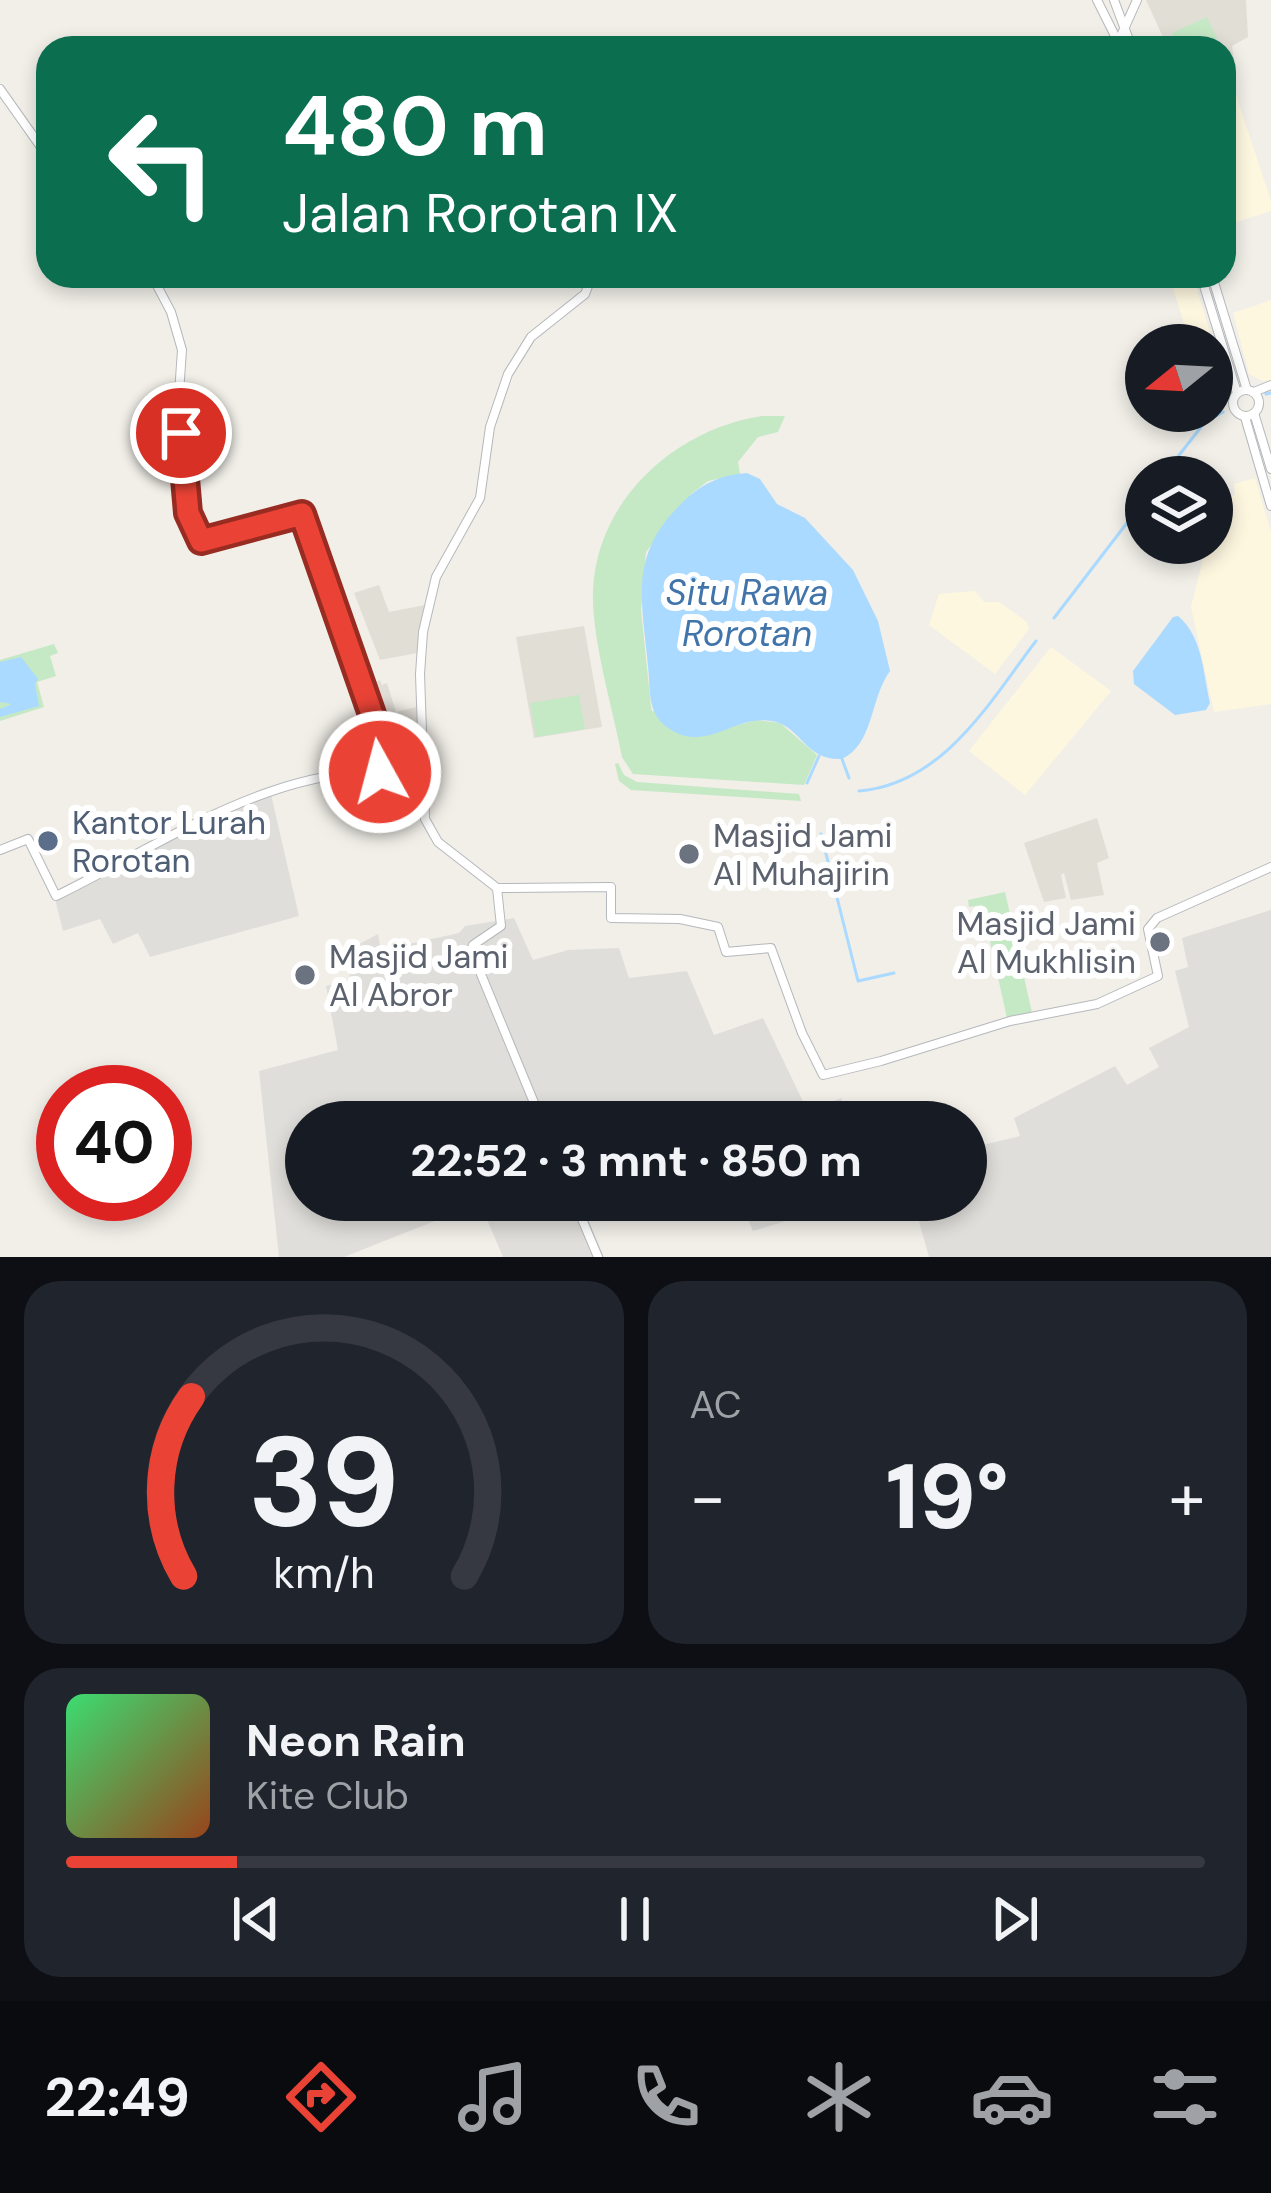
<!DOCTYPE html>
<html lang="id">
<meta charset="utf-8">
<style>
:root{--surface:#171b24;--page:#20242c;--text:#f1f3f6;--muted:#9ea1a6;--line:#363941;--accent:#ea4335}
body{margin:0;font-family:"DM Sans",sans-serif;background:var(--page);color:var(--text);height:100vh;display:flex;flex-direction:column;font-size:45px;white-space:nowrap}
*{box-sizing:border-box;margin:0}
p{font-size:39px;color:var(--muted)}
.icon{flex:none;width:66px;height:66px;fill:none;stroke:currentColor;stroke-width:2;stroke-linecap:round;stroke-linejoin:round}
.map{position:relative;height:1257px;overflow:hidden}
.panel{display:flex;flex-direction:column;gap:24px;padding:24px;background:#0d0f14;flex:1}
.panel>*{flex:none}
.banner{position:absolute;left:36px;top:36px;width:1200px;height:252px;border-radius:36px;box-shadow:0 6px 18px #0003;background:#0b6e4f;color:#fff;overflow:hidden}
.needle{width:78px;rotate:252deg}
.controls{position:absolute;left:1125px;top:324px;display:grid;gap:24px}
.controls a{display:grid;place-items:center;width:108px;height:108px;border-radius:50%;background:var(--surface);box-shadow:0 6px 18px #0003;font-size:60px}
.speed{position:absolute;left:36px;top:1065px;display:flex;gap:24px;font-size:60px;font-weight:700;text-align:center}
.speed>*{display:grid;place-content:center;width:156px;height:156px;border-radius:50%;background:var(--surface);box-shadow:0 6px 18px #0003;line-height:1}
.speed .limit{border:18px solid #d22;background:#fff;color:#111}
.pin{position:absolute;display:grid;place-items:center;width:102px;height:102px;color:#fff;margin:-51px;border:6px solid #fff;border-radius:50%;box-shadow:0 3px 12px #0007}
.me{position:absolute;width:132px;margin:-66px;rotate:353deg;stroke-linejoin:round;filter:drop-shadow(0 0 9px #0008)}
.turn{display:flex;align-items:center;gap:42px;height:252px;padding:0 48px;font-size:54px}
.turn .icon{width:156px;height:156px;stroke-width:2.5}
.turn b{display:block;font-size:84px;line-height:102px}
.big{font-size:90px;font-weight:800;line-height:1.1}
.panel .tile{flex:1;display:flex;flex-direction:column;justify-content:center;gap:18px;min-width:0;padding:0 42px;border-radius:36px;background:var(--page)}
.panel .dial{align-items:center;gap:0}
.dial svg{height:312px;overflow:visible;fill:none;stroke:var(--line);stroke-width:7;stroke-linecap:round;text-anchor:middle}
.dial text{fill:var(--text);stroke:none}
.song{display:flex;align-items:center;gap:36px}
.cover{width:144px;height:144px;border-radius:18px;background:linear-gradient(135deg,hsl(140 70% 55%),hsl(20 70% 35%))}
.played{height:12px;border-radius:6px;background:linear-gradient(90deg,var(--accent) 15%,var(--line) 15%)}
.keys{display:flex;justify-content:space-around;direction:ltr}
.heat{display:flex;justify-content:space-between;align-items:center;font-size:66px;direction:ltr}
.panel .tiles{flex:1;display:grid;gap:24px;grid-template-columns:1fr 1fr}
.tile:last-child{grid-column:span 2}
.trip{position:absolute;left:285px;top:1101px;width:702px;height:120px;border-radius:60px;background:var(--surface);box-shadow:0 6px 18px #0003;font-weight:800;line-height:120px;text-align:center}
.tabs{display:flex;height:192px;justify-content:space-around;align-items:center;background:#090b0e;color:var(--muted)}
.tabs .icon{width:84px;height:84px}
.tabs .current{color:var(--accent)}
.tabs b{font-size:54px;color:var(--text)}
.map>svg:first-child{display:block}
.commercial{fill:#fef7e0}
.industrial{fill:#e0deda}
.education{fill:#e1ded6}
.green{fill:#c5e8c5}
.water{fill:#aadaff}
.lines{fill:none;stroke-linecap:round;stroke-linejoin:round}
.stream{stroke:#aadaff;stroke-width:3}
.tertiary-casing{stroke:#b5b8bc;stroke-width:10}
.tertiary{stroke:#fff;stroke-width:8}
.route-casing{stroke:#982c22;stroke-width:30}
.route{stroke:#ea4335;stroke-width:21}
.service-dot{fill:#5c6f8a;stroke:#fff;stroke-width:4.5}
.worship-dot{fill:#6b7280;stroke:#fff;stroke-width:4.5}
.labels{text-anchor:middle;dominant-baseline:central;stroke-width:12;stroke-linejoin:round;paint-order:stroke}
.service-label{font-size:33px;fill:#4e5e75;stroke:#fff;text-anchor:start}
.worship-label{font-size:33px;fill:#5b616d;stroke:#fff;text-anchor:start}
.water-label{font-size:36px;font-style:italic;fill:#4174aa;stroke:#fff}
</style>
<div class="map">
<svg width="1271" height="1257" viewBox="0 0 1271 1257">
<rect width="100%" height="100%" fill="#f1efe8"/>
<!-- commercial -->
<g class="commercial">
<path d="M1224 76 1231 80 1271 201V211L1224 226Z"/>
<path d="M1169 276H1193L1210 333 1189 339Z"/>
<path d="M1271 300V380L1263 381 1249 374 1233 313Z"/>
<path d="M1255 478 1271 532V704L1214 712 1191 607 1207 543H1212L1217 501 1235 495 1234 484Z"/>
<path d="M975 591 984 602H999L1027 622 1029 629 995 674 929 625 939 594Z"/>
<path d="M1051 647 1111 691 1025 795 969 751Z"/>
</g>
<!-- industrial -->
<g class="industrial">
<path d="M270 790 299 916 150 957 138 933 113 944 100 919 63 931 54 895Z"/>
<path d="M1271 910V1257H929L913 1200H966V1149L1020 1136 1014 1118 1115 1066 1127 1085 1159 1067 1149 1048 1189 1027 1175 971 1188 967 1182 938Z"/>
<path d="M514 918 533 960 568 950 619 948 629 978 687 971 714 1035 763 1018 808 1112 841 1098 851 1122H705L701 1113 678 1122H306V1200H580L604 1257H503L480 1203 344 1257H279L259 1071 338 1050 326 986 350 979 348 950 378 934 381 950 459 933 465 926Z"/>
<path d="M739 1200H855L753 1231Z"/>
</g>
<!-- education -->
<g class="education">
<path d="M1146 0H1246L1248 37 1232 46 1236 72 1224 69V48H1168Z"/>
<path d="M379 585 389 612 425 605 417 653 380 660 354 593Z"/>
<path d="M584 626 602 727 534 738 516 637Z"/>
<path d="M380 680 382 685 387 683 396 712 416 707 420 770 387 768 364 686Z"/>
<path d="M1097 818 1109 858 1097 863 1104 895 1071 900 1064 873 1061 875 1066 898 1044 902 1024 843Z"/>
</g>
<!-- green -->
<g class="green">
<path d="M1207 17 1218 41 1203 48H1178L1172 33Z"/>
<path d="M762 416H785L778 432 758 437 738 462 740 474 708 481 691 494 646 552 641 610 651 707 652 711 738 725 757 720 780 723 817 755 804 785 633 774 622 757C613 709 591 637 593 590 597 499 676 429 762 416Z"/>
<path d="M54 644 58 653 50 656 56 676 37 682 44 707 0 721V660Z"/>
<path d="M579 695 585 729 536 737 530 703Z"/>
<path d="M618 763 624 775 637 782 799 794 801 801 631 790 619 781 615 764Z"/>
<path d="M1005 892 1032 1013 1007 1018 982 905 969 907 968 900Z"/>
</g>
<!-- water -->
<g class="water">
<path d="M747 473 760 479 777 504 805 518 853 570 878 621 890 671C870 698 874 744 842 759 804 761 801 725 771 721 735 715 708 751 673 731 646 716 651 693 648 666 642 600 628 555 682 503 701 484 720 475 747 473Z"/>
<path d="M1178 616C1203 637 1203 673 1210 703L1206 710 1175 715 1134 684 1133 671 1173 617Z"/>
<path d="M21 657 38 679 35 684 39 706 0 717V709L12 704 0 702V662Z"/>
</g>
<g class="lines">
<!-- stream -->
<g class="stream">
<path d="M1091 48 1097 45"/>
<path d="M1266 394 1271 393"/>
<path d="M1211 419 1223 412"/>
<path d="M1162 477 1205 422"/>
<path d="M1136 511 1146 498"/>
<path d="M1054 618 1130 519"/>
<path d="M842 759 849 778"/>
<path d="M807 783 819 756"/>
<path d="M859 791C944 784 990 701 1036 641"/>
<path d="M821 834 858 981 894 973"/>
</g>
<!-- tertiary casing -->
<g class="tertiary-casing">
<g id="tertiary">
<path d="M1097 0 1121 48"/>
<path d="M1114 0 1132 48"/>
<path d="M1101 48 1120 38 1137 0"/>
<path d="M0 89 48 157"/>
<path d="M130 276 134 280 142 276"/>
<path d="M152 276 171 312 182 350 179 393 184 490 188 513 201 541 302 514 374 720 386 771"/>
<path d="M1201 276 1237 393"/>
<path d="M1212 276 1247 390"/>
<circle cx="1246" cy="403" r="13"/>
<path d="M1254 392 1271 385"/>
<path d="M1254 413 1271 469"/>
<path d="M1245 417 1271 506"/>
<path d="M0 850 28 839 56 896C171 840 289 753 424 775"/>
<path d="M497 888 611 887V918L680 919 718 927 726 952 771 948 802 1033 823 1075 881 1061 1010 1021 1097 1004 1158 976 1148 929 1157 918 1271 867"/>
<path d="M497 888 438 842 425 819 420 674 423 632 436 577 480 498 490 427 508 374 531 337 585 294 592 276"/>
<path d="M497 888 501 926 473 945 471 950 542 1122"/>
<path d="M574 1200 598 1257"/>
</g>
</g>
<!-- tertiary -->
<use href="#tertiary" class="tertiary"/>
</g>
<g class="lines">
<!-- route casing -->
<g class="route-casing">
<path id="route" d="M181 433 188 513 201 541 302 514 374 720 386 771 380 772"/>
</g>
<!-- route -->
<use href="#route" class="route"/>
</g>
<!-- markers -->
<circle class="service-dot" cx="48" cy="841" r="12"/>
<g class="worship-dot">
<circle cx="689" cy="854" r="12"/>
<circle cx="1160" cy="942" r="12"/>
<circle cx="305" cy="975" r="12"/>
</g>
<g class="labels">
<!-- service labels -->
<g class="service-label">
<text x="72" y="822">Kantor Lurah<tspan x="72" dy="38">Rorotan</tspan></text>
</g>
<!-- worship labels -->
<g class="worship-label">
<text x="713" y="835">Masjid Jami<tspan x="713" dy="38">Al Muhajirin</tspan></text>
<text x="1136" y="923" text-anchor="end">Masjid Jami<tspan x="1136" dy="38">Al Mukhlisin</tspan></text>
<text x="329" y="956">Masjid Jami<tspan x="329" dy="38">Al Abror</tspan></text>
</g>
<!-- water labels -->
<g class="water-label">
<text x="747" y="592">Situ Rawa<tspan x="747" dy="41">Rorotan</tspan></text>
</g>
</g>
</svg>
<div class="controls">
<a><svg class="needle" viewBox="-14 -14 28 28"><path d="M0-13l5 13h-10z" fill="#e53935"/><path d="M0 13l5-13h-10z" fill="#9ea1a6"/></svg></a>
<a><svg class="icon" aria-label="layers" viewBox="0 0 24 24"><path d="M12 4l9 5-9 5-9-5zM3 14l9 5 9-5"/></svg></a>
</div>
<div class="speed"><div class="limit">40</div></div>
<div class="pin" style="left:181px;top:433px;background:#d93025"><svg class="icon" aria-label="arrive" viewBox="0 0 24 24"><path d="M6 21V4h12l-3 4 3 4H6"/></svg></div>
<svg class="me" style="left:380px;top:772px" viewBox="-20 -20 40 40"><circle r="17" fill="#ea4335" stroke="#fff" stroke-width="3"/><path d="M0-11L8 9 0 5-8 9z" fill="#fff"/></svg>
<div class="trip">22:52 · 3 mnt · 850 m</div>
<div class="banner">
<div class="turn"><svg class="icon" aria-label="left" viewBox="0 0 24 24"><path d="M17 20v-9H6M10 6l-5 5 5 5"/></svg><div><b>480 m</b>Jalan Rorotan IX</div></div>
</div>
</div>
<section class="panel">
<div class="tiles">
<div class="tile dial"><svg viewBox="0 0 100 80">
<path d="M14 69A42 42 0 1 1 86 69"/>
<path d="M14 69A42 42 0 0 1 16 23" stroke="#ea4335"/>
<text x="50" y="56" font-size="32" font-weight="700">39</text>
<text x="50" y="72" font-size="11">km/h</text>
</svg></div>
<div class="tile"><p>AC</p>
<div class="heat"><a>−</a><b class="big">19°</b><a>+</a></div>
</div>
<div class="tile">
<div class="song"><i class="cover"></i><div><b>Neon Rain</b><p>Kite Club</p></div></div>
<div class="played"></div>
<div class="keys"><svg class="icon" aria-label="previous" viewBox="0 0 24 24"><path d="M18 5L8 12l10 7zM5 5v14"/></svg><svg class="icon" aria-label="pause" viewBox="0 0 24 24"><path d="M8 5v14M16 5v14"/></svg><svg class="icon" aria-label="next" viewBox="0 0 24 24"><path d="M6 5l10 7-10 7zM19 5v14"/></svg></div>
</div>
</div>
</section>
<nav class="tabs">
<b>22:49</b>
<svg class="icon current" aria-label="directions" viewBox="0 0 24 24"><path d="M12 3l9 9-9 9-9-9zM9 14v-3h6M13 9l2 2-2 2"/></svg>
<svg class="icon" aria-label="music" viewBox="0 0 24 24"><path d="M9 18V5l10-2v13"/><circle cx="6" cy="18" r="3"/><circle cx="16" cy="16" r="3"/></svg>
<svg class="icon" aria-label="phone" viewBox="0 0 24 24"><path d="M5 4h4l2 5-3 2q2 4 5 5l2-3 5 2v4C11 20 4 13 5 4z"/></svg>
<svg class="icon" aria-label="climate" viewBox="0 0 24 24"><path d="M12 3v18M4 7l16 10M4 17L20 7"/></svg>
<svg class="icon" aria-label="car" viewBox="0 0 24 24"><path d="M5 17H2v-5l4-1 3-4h7l3 4 3 1v5h-3M9 17h6M6 11h13"/><circle cx="7" cy="17" r="2"/><circle cx="17" cy="17" r="2"/></svg>
<svg class="icon" aria-label="filters" viewBox="0 0 24 24"><path d="M4 7h16M4 17h16"/><circle cx="9" cy="7" r="2"/><circle cx="15" cy="17" r="2"/></svg>
</nav>
